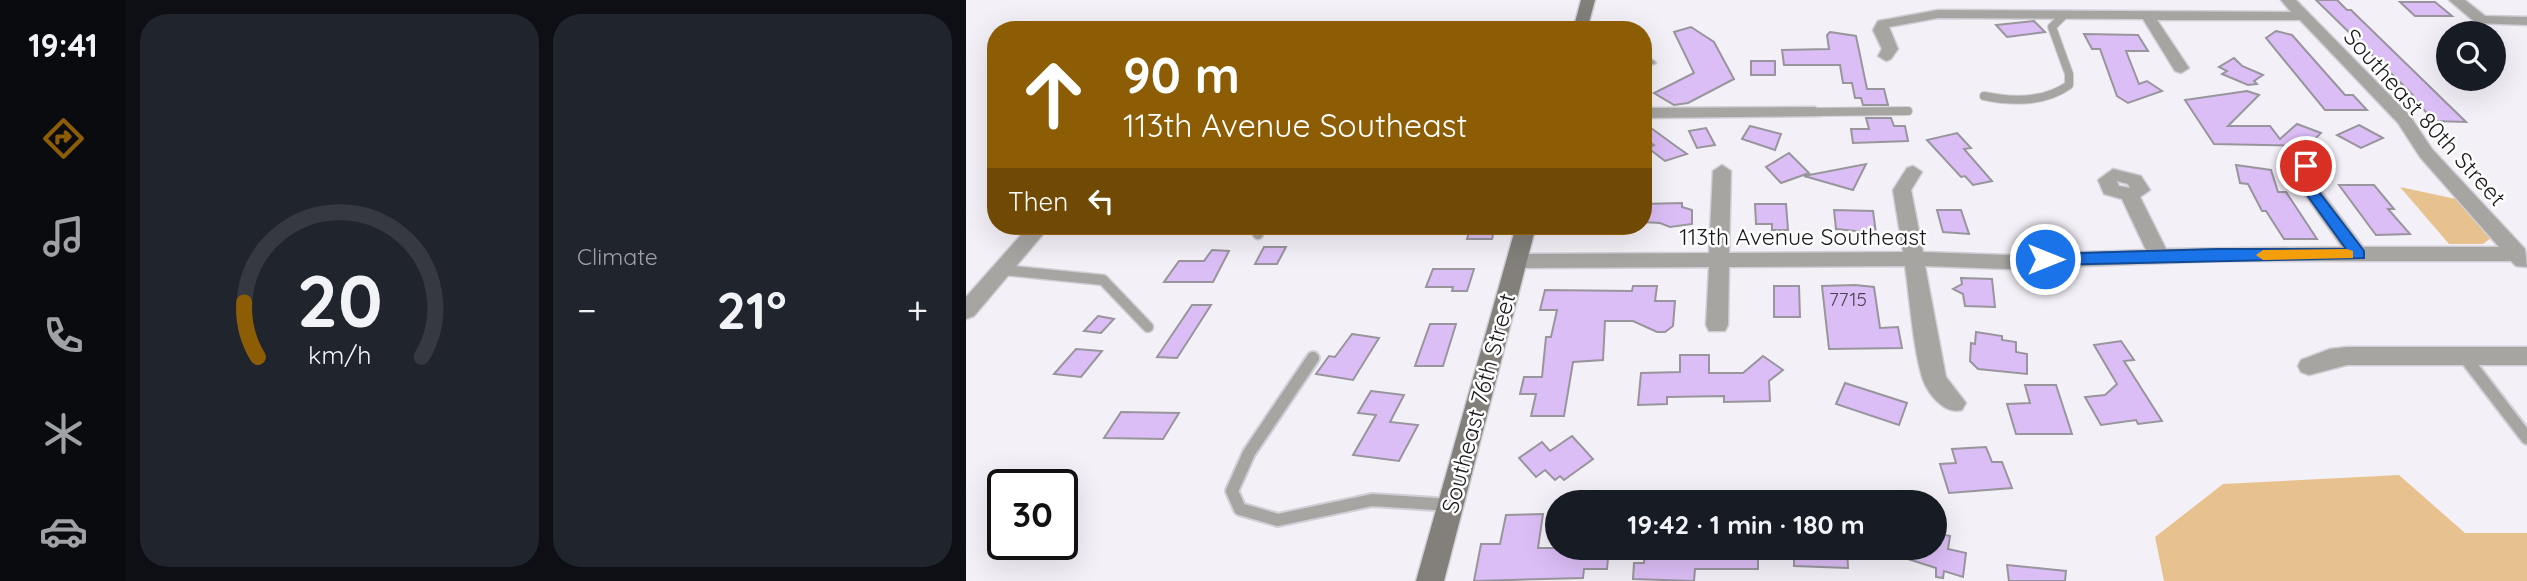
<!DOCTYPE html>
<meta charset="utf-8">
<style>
:root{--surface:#171b24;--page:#20242c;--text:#f1f3f6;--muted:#9ea1a6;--line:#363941;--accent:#8d5d05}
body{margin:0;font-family:Quicksand,sans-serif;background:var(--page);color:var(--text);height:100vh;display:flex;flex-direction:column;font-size:26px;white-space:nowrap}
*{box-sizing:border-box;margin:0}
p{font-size:23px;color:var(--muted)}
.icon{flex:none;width:38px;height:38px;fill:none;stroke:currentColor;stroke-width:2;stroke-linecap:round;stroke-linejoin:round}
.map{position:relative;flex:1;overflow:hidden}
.details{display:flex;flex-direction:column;gap:14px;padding:14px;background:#0d0f14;width:840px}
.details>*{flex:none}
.guide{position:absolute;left:21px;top:21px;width:665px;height:214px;border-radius:28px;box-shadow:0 7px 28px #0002;background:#8d5d05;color:#fff;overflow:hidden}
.fabs{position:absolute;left:1470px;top:21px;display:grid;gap:14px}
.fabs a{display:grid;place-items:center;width:70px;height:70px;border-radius:50%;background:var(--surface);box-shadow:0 7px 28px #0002;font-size:35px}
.speed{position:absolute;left:21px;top:469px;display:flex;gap:14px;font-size:35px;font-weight:700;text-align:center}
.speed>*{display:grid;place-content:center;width:91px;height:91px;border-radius:50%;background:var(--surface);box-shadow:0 7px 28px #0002;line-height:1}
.speed .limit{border:4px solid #111;border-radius:10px;background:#fff;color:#111}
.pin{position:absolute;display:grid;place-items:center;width:60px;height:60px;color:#fff;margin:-30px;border:4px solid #fff;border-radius:50%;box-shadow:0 2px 7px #0007}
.me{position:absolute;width:77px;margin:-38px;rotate:90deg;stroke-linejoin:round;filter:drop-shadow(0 0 5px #0008)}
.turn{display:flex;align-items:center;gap:24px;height:147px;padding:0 21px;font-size:32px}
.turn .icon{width:91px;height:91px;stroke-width:2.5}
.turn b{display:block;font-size:49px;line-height:60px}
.then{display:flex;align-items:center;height:66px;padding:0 21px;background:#0003;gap:14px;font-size:26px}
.big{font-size:52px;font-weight:700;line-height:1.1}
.details .widget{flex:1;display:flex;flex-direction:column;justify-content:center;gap:10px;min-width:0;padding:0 24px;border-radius:28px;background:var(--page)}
.details .dial{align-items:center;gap:0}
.dial svg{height:182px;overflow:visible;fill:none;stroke:var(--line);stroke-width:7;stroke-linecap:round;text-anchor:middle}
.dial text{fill:var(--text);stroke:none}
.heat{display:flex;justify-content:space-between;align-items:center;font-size:38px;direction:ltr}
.details .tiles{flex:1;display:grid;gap:14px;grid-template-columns:repeat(2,1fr)}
.trip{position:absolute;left:579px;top:490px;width:402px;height:70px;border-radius:35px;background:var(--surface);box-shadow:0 7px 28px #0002;font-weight:700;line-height:70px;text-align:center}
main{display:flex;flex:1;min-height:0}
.tab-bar{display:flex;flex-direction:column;width:126px;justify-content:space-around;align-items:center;background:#090b0e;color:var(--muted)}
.tab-bar .icon{width:49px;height:49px}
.tab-bar .selected{color:var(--accent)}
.tab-bar b{font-size:32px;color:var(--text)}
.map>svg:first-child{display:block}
.green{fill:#e8c28e}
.building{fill:#dcbef6;stroke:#98959c;stroke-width:2}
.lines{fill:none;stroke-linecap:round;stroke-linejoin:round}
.lane-far2-casing{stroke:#d1ced5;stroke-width:10}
.lane-far1-casing{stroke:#d1ced5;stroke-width:13}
.lane-casing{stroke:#d1ced5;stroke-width:16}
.street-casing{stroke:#d1ced5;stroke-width:3}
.secondary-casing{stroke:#d1ced5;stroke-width:3}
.lane-far2{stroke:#a7a5a2;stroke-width:8}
.lane-far1{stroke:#a7a5a2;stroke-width:10}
.lane{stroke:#a7a5a2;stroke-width:12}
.street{fill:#a7a5a2;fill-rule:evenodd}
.secondary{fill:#83807b;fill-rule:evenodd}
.route{fill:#1a73e8;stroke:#114b97;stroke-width:2}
.slow{fill:#f59e0b}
.labels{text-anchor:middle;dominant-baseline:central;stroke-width:5;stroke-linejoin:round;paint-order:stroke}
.number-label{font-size:19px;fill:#4b4252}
.street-label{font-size:23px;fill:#1b191c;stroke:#fff}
</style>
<main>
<nav class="tab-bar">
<b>19:41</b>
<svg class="icon selected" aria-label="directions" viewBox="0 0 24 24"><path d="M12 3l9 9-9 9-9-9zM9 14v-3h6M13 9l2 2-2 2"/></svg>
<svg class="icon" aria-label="music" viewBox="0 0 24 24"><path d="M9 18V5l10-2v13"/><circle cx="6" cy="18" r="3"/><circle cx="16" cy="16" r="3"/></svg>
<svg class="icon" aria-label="phone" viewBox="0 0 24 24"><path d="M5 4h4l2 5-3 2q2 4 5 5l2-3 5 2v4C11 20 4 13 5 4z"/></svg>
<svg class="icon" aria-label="climate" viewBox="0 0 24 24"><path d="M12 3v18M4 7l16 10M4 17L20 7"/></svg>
<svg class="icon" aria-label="car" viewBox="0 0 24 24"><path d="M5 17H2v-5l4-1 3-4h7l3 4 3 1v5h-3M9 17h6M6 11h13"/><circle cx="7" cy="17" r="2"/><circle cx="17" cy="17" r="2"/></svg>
</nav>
<section class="details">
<div class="tiles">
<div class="widget dial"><svg viewBox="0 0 100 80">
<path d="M14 69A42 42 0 1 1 86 69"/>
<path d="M14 69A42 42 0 0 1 8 45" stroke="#8d5d05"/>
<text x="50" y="56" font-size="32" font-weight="700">20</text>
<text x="50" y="72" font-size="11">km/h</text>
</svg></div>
<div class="widget"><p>Climate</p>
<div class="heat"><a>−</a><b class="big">21°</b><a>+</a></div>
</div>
</div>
</section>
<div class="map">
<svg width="1561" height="581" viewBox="0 0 1561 581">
<rect width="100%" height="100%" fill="#f4f0f8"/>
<!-- green -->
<g class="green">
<path d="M1434 187 1490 199 1525 238 1517 244H1483Z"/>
<path d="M1433 475 1499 533H1561V581H1198L1189 537 1257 484Z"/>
</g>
<!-- building -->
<g class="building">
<path d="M1350 0H1371L1381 10H1385L1500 122 1467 121 1444 92Z"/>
<path d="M1434 2H1469L1486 16H1449Z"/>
<path d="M1068 21 1079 32 1041 37 1030 25Z"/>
<path d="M725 27 748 42 768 79 722 103 708 105 688 93 728 73 708 32Z"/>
<path d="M1310 31 1326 35 1379 95H1387L1401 110H1359L1300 38Z"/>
<path d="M864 32 890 36 901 89H918L922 105H897L895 98H889L886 83H877L874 65H818L816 50 863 49 861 35Z"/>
<path d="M1118 34 1172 35 1182 51H1160L1173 84 1181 81 1196 91 1162 103 1151 96 1134 49H1126Z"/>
<path d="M1268 58 1276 66 1297 75 1288 81 1291 84 1282 85 1256 74 1261 71 1253 67Z"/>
<rect x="785" y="61" width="24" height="14"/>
<path d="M1281 91 1293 95 1262 126H1304L1314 139 1331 124 1355 133 1342 146 1248 144 1219 100Z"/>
<path d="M900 118H925L928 126H939L942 141 887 143 885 129H903Z"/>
<path d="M1393 125 1417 138 1395 148 1371 135Z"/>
<path d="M784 126 815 134 809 150 776 139Z"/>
<path d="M685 128 711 147 721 154 699 161 682 148 688 145 678 138Z"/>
<path d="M740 128 749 145 731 148 723 131Z"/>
<path d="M991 133 1005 148 998 149 1026 181 1007 185 999 176 995 177 961 140Z"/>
<path d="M823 153 843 173 815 183 800 167Z"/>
<path d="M900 164 887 190 838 176Z"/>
<path d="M1270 165 1305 170 1312 192H1320L1351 239H1318L1300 211H1296L1282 184 1274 183Z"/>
<path d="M1373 185H1408L1428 209H1422L1444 234 1410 235Z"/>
<path d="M716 203V207L726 210V224L704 227 694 223 677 222V204Z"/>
<path d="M789 204H820L822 230H806V224H790Z"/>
<path d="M868 210 907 211 910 233 870 229Z"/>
<path d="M971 210H995L1003 234 977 232Z"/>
<path d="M505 226H529L526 239H501Z"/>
<path d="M298 247H320L311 264H289Z"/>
<path d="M246 250 263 251 247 282H198L213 261H238Z"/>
<path d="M467 269H508L501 291H486L487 287H460Z"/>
<path d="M995 278 1026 279 1029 307 999 306 997 294 987 289 996 284Z"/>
<path d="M889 285 908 287 914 328 932 327 936 348 863 349 856 286Z"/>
<path d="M667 286H691L689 301H709L707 326 699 332H691L667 321H639L637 360 607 362 598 416H565L570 394H554L558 377H576L580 337H585L591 310H574L579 290 666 291Z"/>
<path d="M808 286H833L834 317H808Z"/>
<path d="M226 305H245L211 358 191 357Z"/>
<path d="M132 316 148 319 135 333 118 331Z"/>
<path d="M464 324H490L477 366H449Z"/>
<path d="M1010 332 1036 336V340L1050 342V352L1061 354V374L1012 369 1004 361 1005 343 1009 344Z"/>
<path d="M386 334 413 338 387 380 350 374 363 356 369 357Z"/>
<path d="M1155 341 1168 360 1158 361 1196 421 1172 424 1170 420 1135 425 1119 397 1139 395 1151 384 1128 345Z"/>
<path d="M110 349 136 351 115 377 88 374Z"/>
<path d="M714 355H743V373H777L797 356 817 370 803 381 804 401 758 402V396L701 397V404L672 405 675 373 714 372Z"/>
<path d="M879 383 941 403 933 425 870 404Z"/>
<path d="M1059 385H1090L1106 434H1050L1041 404 1064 403Z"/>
<path d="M405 391 438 395 424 422 452 425 433 461 387 455 410 415 392 413Z"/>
<path d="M155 412 213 413 197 439 138 438Z"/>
<path d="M606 436 627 459 598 480 594 476 589 480 579 470 570 477 553 458 576 442 584 451Z"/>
<path d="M1020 447 1026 462H1036L1046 488 983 493 974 464 990 463 986 449Z"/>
<path d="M577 514 572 548H643L641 569H618L617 578 508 581 515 544H534L540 515Z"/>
<path d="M970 533 984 536 982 549 1000 553 997 577 978 571 977 578 970 577V568L942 559 944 548H970Z"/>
<path d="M679 548H792V569H729L728 581 667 579 668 563H678Z"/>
<path d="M828 548H881L882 568 828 566Z"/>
<path d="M1041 565 1100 571 1099 581H1043Z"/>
</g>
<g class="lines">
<!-- lane-far2 casing -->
<g class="lane-far2-casing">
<g id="lane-far2">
<path d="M1018 96C1047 102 1078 103 1103 85V74L1086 27 1098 15"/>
<path d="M849 112 942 111"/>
</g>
</g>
<!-- lane-far1 casing -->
<g class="lane-far1-casing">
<g id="lane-far1">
<path d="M292 234 293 226"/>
<path d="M37 270 137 280 182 327"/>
</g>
</g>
<!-- lane casing -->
<g class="lane-casing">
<g id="lane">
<path d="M1498 356 1561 438"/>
<path d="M347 358 283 453 266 491 274 509 312 520 406 500 485 505"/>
</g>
</g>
<!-- street casing -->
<g class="street-casing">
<g id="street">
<path d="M1315 0H1330L1444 116 1466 149 1559 249 1561 267 1550 266 1545 261H1251L1041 269 959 266 980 377 1000 403 996 410C980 415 963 396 957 380 947 349 944 300 939 266L763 267 762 325 759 331H743L740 325 743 267 550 268 540 261 550 254 743 253 747 171 756 165 765 171 763 253 937 252 927 190 941 168 947 166 956 172 945 190 957 252 1041 255 1180 250 1156 199 1138 194 1132 180 1147 169 1175 176 1184 190 1174 197 1200 249 1376 247 1334 188 1328 172 1334 162 1340 161 1349 166 1346 172 1352 187 1397 247H1533L1454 157 1432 123 1334 20H1191L1223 68 1215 73 1209 71 1177 19 972 18 923 27 932 49 925 59 920 61 912 56 916 49 907 30 912 21 972 10 1325 12ZM1151 181 1162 184 1164 188 1153 186Z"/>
<path d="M1483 0H1499L1519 16 1561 17V25L1510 23Z"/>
<path d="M677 58 687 60 690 63 677 68Z"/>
<path d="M849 107 857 112 855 116 677 118V108Z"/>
<path d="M63 226H84L8 316 0 319V297Z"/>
<path d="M1381 347H1561V365H1381L1343 375 1335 372 1332 366 1335 360 1364 349Z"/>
</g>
</g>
<!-- secondary casing -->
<g class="secondary-casing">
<g id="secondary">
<path d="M615 0H629L621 30H607Z"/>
<path d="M550 226H570L478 581H450Z"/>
</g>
</g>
<!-- lane-far2 -->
<use href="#lane-far2" class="lane-far2"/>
<!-- lane-far1 -->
<use href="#lane-far1" class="lane-far1"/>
<!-- lane -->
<use href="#lane" class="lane"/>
<!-- street -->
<use href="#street" class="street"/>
<!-- secondary -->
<use href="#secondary" class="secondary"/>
</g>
<!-- route -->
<path class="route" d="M1340 162 1347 166 1344 172 1350 188 1398 251V258L1079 265 1071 259 1079 254 1251 249H1380L1336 188 1330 172 1336 163Z"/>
<!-- slow -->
<path class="slow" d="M1381 249 1387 251V258L1297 260 1290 255 1297 250Z"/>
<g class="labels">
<!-- number labels -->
<g class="number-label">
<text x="882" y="299">7715</text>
</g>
<!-- street labels -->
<g class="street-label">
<text transform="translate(1459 117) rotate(48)">Southeast 80th Street</text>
<text x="837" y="236">113th Avenue Southeast</text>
<text transform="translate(512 403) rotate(-75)">Southeast 76th Street</text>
</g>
</g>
</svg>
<div class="fabs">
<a><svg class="icon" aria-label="search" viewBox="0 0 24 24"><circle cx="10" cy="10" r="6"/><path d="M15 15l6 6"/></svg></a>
</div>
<div class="speed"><div class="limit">30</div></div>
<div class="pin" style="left:1340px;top:166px;background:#d93025"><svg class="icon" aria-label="arrive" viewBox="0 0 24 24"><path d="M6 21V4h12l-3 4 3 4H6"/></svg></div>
<svg class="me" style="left:1079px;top:259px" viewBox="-20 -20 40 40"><circle r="17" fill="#1a73e8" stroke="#fff" stroke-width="3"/><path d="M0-11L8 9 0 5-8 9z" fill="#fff"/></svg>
<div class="trip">19:42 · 1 min · 180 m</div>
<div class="guide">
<div class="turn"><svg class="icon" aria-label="ahead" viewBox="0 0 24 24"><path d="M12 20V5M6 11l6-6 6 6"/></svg><div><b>90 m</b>113th Avenue Southeast</div></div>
<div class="then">Then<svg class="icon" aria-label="left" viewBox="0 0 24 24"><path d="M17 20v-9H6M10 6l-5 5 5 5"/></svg></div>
</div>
</div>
</main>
